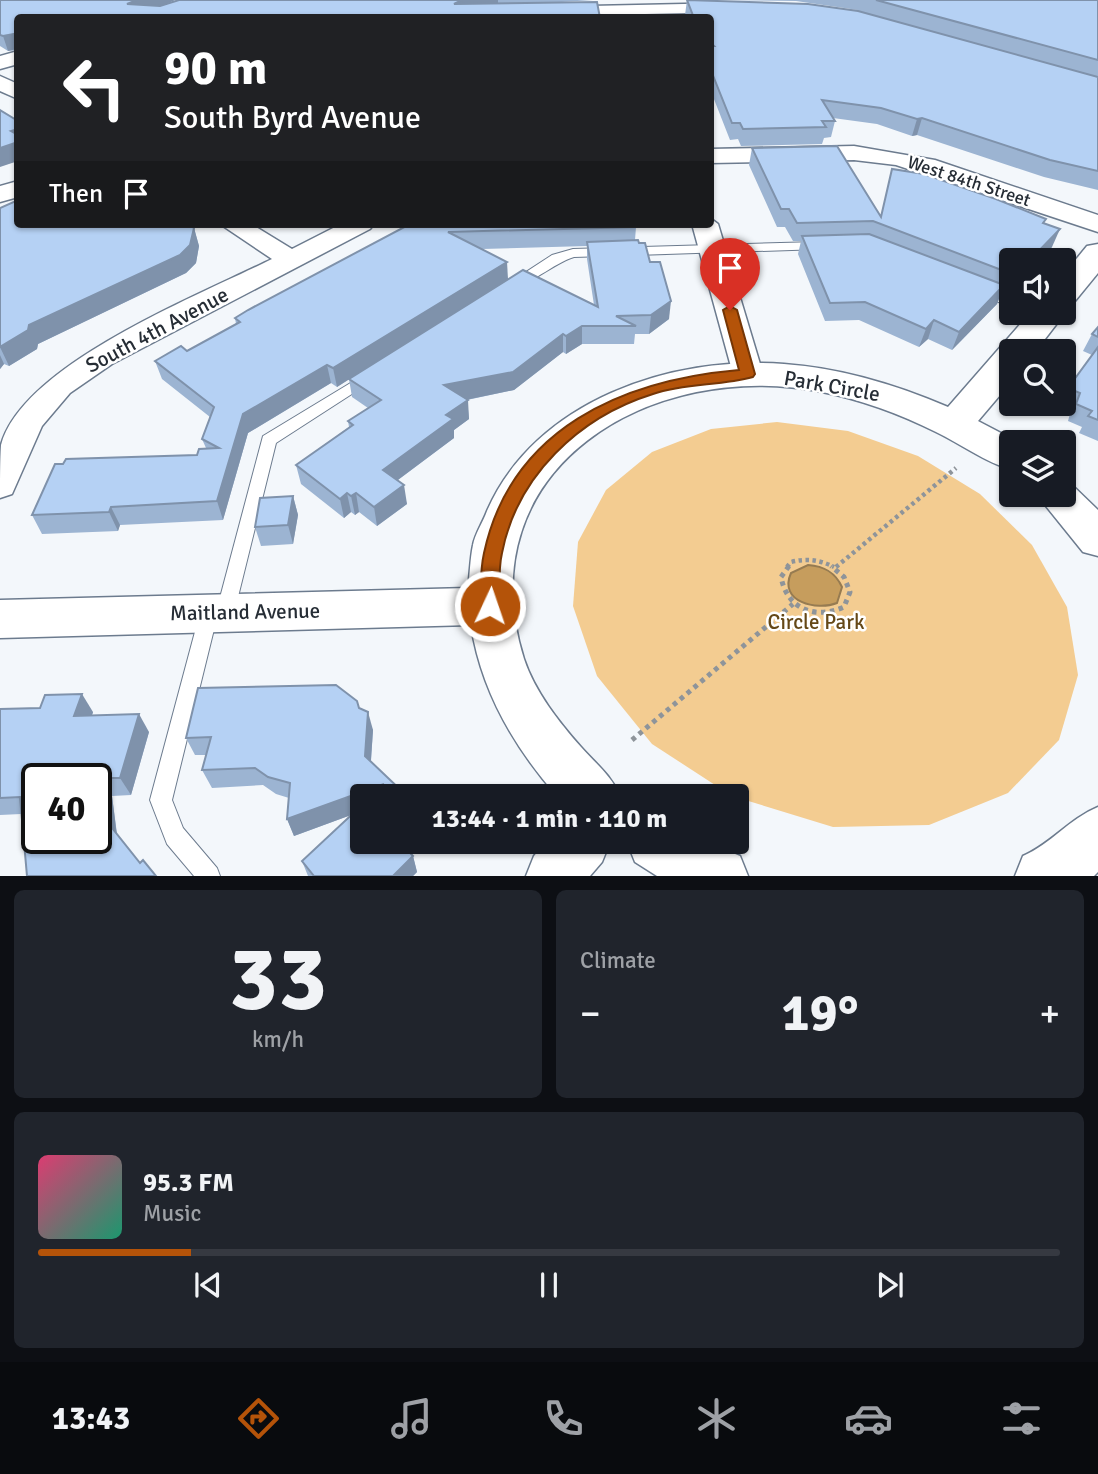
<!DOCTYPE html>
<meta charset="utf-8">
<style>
:root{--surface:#171b24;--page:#20242c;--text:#f1f3f6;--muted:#9ea1a6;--line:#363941;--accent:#b45309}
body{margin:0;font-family:Signika,sans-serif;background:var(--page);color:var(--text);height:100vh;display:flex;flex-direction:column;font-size:26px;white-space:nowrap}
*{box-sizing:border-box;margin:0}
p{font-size:23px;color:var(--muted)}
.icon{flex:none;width:38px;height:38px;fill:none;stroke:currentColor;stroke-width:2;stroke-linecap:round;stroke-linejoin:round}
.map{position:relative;height:876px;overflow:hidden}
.sheet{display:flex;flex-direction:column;gap:14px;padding:14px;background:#0d0f14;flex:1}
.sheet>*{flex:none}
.top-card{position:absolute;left:14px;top:14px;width:700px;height:214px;border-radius:7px;box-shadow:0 2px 5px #0004;background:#202124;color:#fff;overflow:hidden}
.fabs{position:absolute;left:999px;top:248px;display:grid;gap:14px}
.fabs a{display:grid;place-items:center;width:77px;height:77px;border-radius:7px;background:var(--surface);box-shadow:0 2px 5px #0004;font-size:35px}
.speed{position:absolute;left:21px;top:763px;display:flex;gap:14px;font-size:35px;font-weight:700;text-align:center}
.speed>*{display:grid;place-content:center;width:91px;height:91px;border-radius:50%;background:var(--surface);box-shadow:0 2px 5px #0004;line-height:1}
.speed .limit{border:4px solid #111;border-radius:10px;background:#fff;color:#111}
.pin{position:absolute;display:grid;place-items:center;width:60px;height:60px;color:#fff;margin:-72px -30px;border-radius:50% 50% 50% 0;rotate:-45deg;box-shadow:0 0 7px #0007}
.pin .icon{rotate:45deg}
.me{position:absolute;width:77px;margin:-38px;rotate:3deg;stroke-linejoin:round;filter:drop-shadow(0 0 5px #0008)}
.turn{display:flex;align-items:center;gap:24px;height:147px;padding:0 35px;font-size:32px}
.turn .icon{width:91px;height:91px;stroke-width:2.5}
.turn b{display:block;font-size:49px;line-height:60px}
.then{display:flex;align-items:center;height:66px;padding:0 35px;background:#0003;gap:14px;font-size:26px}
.big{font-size:52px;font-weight:800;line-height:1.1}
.sheet .tile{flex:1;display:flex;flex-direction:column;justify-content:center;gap:10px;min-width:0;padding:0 24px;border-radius:10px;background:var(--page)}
.sheet .dial{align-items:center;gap:0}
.dial b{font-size:91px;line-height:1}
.song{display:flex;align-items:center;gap:21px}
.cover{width:84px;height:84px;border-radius:10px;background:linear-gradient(135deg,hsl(340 70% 55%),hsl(160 70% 35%))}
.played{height:7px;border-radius:4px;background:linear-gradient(90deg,var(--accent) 15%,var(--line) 15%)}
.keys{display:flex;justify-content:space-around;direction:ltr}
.heat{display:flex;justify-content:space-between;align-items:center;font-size:38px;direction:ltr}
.sheet .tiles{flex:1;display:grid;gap:14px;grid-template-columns:1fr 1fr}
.tile:last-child{grid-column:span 2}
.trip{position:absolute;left:350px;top:784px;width:399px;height:70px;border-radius:7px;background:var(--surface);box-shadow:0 2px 5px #0004;font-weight:800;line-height:70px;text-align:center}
.tabs{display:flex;height:112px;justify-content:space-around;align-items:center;background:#090b0e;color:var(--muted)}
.tabs .icon{width:49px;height:49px}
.tabs .current{color:var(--accent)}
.tabs b{font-size:32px;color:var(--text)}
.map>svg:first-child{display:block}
.green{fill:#f3cc91}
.water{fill:#c69d5d;stroke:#967b51;stroke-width:2}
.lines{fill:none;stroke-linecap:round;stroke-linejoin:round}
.service-casing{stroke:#6c7b8e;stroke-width:2}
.minor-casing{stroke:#6c7b8e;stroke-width:3}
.tertiary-casing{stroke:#6c7b8e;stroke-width:3}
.path-far1{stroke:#8e949a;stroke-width:4.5;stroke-dasharray:3.5 3.5;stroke-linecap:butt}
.path{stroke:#8e949a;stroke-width:5;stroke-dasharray:4.5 4.5;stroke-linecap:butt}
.service{fill:#fff;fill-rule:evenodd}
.minor{fill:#fff;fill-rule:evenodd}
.tertiary{fill:#fff;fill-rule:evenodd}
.wall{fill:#9cb4d2;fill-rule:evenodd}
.shaded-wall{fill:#7f92ab}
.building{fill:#b5d1f4;stroke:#7f92ab;stroke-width:2;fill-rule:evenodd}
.route{fill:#b45309;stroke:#753606;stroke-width:2}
.labels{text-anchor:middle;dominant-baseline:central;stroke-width:5;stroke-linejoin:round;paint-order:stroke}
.far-street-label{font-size:18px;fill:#262d35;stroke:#fff}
.street-label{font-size:21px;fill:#262d35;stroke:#fff}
.park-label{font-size:21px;fill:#654817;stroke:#fff}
</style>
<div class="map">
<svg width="1098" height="876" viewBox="0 0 1098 876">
<rect width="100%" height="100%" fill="#f3f7fb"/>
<!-- green -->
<path class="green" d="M777 422 848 431 918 456 980 494 1032 545 1067 607 1078 675 1059 740 1008 793 929 825 833 827 732 796 652 744 597 676 573 606 578 542 606 490 652 452 711 429Z"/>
<!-- water -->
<path class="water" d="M808 565C824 566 835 572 842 587L837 603C817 611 778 602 791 573Z"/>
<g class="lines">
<!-- service casing -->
<g class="service-casing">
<g id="service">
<path d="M818 242 824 246 822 249 574 257C555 262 524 290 508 288L506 285 552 255 573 249Z"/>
<path d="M982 287 1012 298V307L977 294 975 291Z"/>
<path d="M367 373 372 375 374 378 372 381 276 443 234 613 232 618 225 621 217 617 172 800 183 828 217 868 220 876H194L167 844 150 800 200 613 202 608 209 605 217 609 263 436Z"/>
</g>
</g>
<!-- minor casing -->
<g class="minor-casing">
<g id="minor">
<path d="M731 3 740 8 737 12 458 18 461 14 493 8Z"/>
<path d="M18 51V64L0 69V56Z"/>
<path d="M0 76 18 84V99L0 91Z"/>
<path d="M854 146 935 160 1098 215V232L896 165 854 160 710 163V149Z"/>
<path d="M18 181V197L0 202V186Z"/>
<path d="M710 218 718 224 763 374 759 381 748 384 737 381 733 374 692 224H710Z"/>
<path d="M220 224H251L292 249 341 224H374L370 229 112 364 70 393 42 426 12 494 0 498C0 482 0 460 1 445 23 364 200 295 272 259Z"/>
</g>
</g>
<!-- tertiary casing -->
<g class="tertiary-casing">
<g id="tertiary">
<path d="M1098 244V273L1075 301 1064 304V274L1087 246Z"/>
<path d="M1030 313H1065L1035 352H1012V381L978 421 1020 443H1012V470C985 462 961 444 936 432 900 414 862 400 822 392 653 358 464 467 524 659 535 692 559 722 581 747 596 764 611 775 620 796H557C514 747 481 691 471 625L0 638V600L468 588C470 574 470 559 473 545 475 534 483 522 487 511 535 401 671 355 784 364 840 368 897 385 948 407Z"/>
<path d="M1064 482 1071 484 1098 510V556L1083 552 1037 495H1064Z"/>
<path d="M1098 807V872L1094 876H1015L1023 856C1051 844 1069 819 1098 807Z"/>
<path d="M546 842H610L602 862 590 876H526L534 856Z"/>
<path d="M627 842H706L740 856 748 876H657L635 862Z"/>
</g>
</g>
<!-- path-far1 -->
<g class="path-far1">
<path d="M787 567 791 562C807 558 820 560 834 567"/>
<path d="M836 567 956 468"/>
</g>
<!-- path -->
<g class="path">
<path d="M789 566 781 577C787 609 815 620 844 607L850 592 844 577 831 566"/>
<path d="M632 740 793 604"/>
</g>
<!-- service -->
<use href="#service" class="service"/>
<!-- minor -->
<use href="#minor" class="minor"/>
<!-- tertiary -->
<use href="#tertiary" class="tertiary"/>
</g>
<!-- wall -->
<g class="wall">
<path d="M0 0H175L163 5 179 0H593L546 3 18 18V50L8 51 0 46Z"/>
<path d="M687 0 858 10 796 1 715 0H1098V190L1044 177 917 135 912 136 877 124 833 118 835 121 831 137 824 138 822 144 741 146 738 139 730 140 710 89V18H687L685 15Z"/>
<path d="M752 148 881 216 892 169 1045 223 1052 247 1039 261H1012V289L1008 293 1002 291 997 304 952 350 928 339 919 347 859 320 825 321 798 254 801 241H793L785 227H777L749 165Z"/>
<path d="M0 208 194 228 199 246 196 263 186 273 38 344 37 349 9 366 4 364 0 369Z"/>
<path d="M410 224 636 227 635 240 639 243 650 262 669 319 649 334H635L634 344H582L566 354 563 352 514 390 467 400 469 419 454 430V438L398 480 407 504 377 526 359 512 355 515 351 512 344 518 301 484 296 465 349 427 348 421 368 408 352 397 349 379 337 387 331 383 248 433 223 520 120 525 118 531 42 534 32 515 197 455 206 448 202 439 210 417 162 379 155 361 187 351 236 324 235 318ZM587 246V259L594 305 508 279 482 249Z"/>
<path d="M1098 327V441L1079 433 1082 427 1068 421 1071 410 1059 405 1064 404V396L1068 388 1092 355 1083 351 1092 334Z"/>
<path d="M293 496 298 515 293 544 261 546 255 527Z"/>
<path d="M359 708 373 730 371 761 410 852 413 856 417 872 413 876H308L302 861 351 815 294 836 287 819 289 798 276 794 263 785 212 788 202 770 206 755H195L186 738Z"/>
<path d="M0 709 93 712 92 715 149 732 131 795 112 796 117 834 140 863 21 814 0 815Z"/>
</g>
<!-- shaded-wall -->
<g class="shaded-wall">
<path d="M137 0H175L134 18 127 4Z"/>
<path d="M462 0H498V6L454 4Z"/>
<path d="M14 34 15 43 17 49 8 51 3 36Z"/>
<path d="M922 118 917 135 912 136 917 119Z"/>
<path d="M18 129V161L0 167V148L11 131Z"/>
<path d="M194 228 199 246 196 263 186 273 38 344 37 349 9 366 0 347 29 325Z"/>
<path d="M1060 229 1052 247 1039 261H1029Z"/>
<path d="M507 262 508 279 337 387 333 368Z"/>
<path d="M1004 285 997 304 952 350 959 332Z"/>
<path d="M671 301 669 319 649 334 651 315Z"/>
<path d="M934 320 928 339 919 347 926 329Z"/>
<path d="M582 326V344L566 354V336Z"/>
<path d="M563 334V352L514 390 446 404 444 385Z"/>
<path d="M0 355 4 364 0 369Z"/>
<path d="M327 365 331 383 248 433 223 520 217 501 243 414Z"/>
<path d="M468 400 469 419 454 430V438L387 488 383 470 446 415Z"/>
<path d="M404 485 407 504 377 526 374 507Z"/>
<path d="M347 493 351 512 344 518 340 499Z"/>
<path d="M356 493 359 512 355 515 351 496Z"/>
<path d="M293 496 298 515 293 544 288 525Z"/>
<path d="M111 507 120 525 118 531 109 512Z"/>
<path d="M82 694 93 712 86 734 74 716Z"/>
<path d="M368 712 373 730 370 773 365 756Z"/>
<path d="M139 714 149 732 131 795 120 778Z"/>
<path d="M100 778 112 796 117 836 105 819Z"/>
<path d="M384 784 388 796H362V811L294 836 287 819Z"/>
<path d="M400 842H420L404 858Z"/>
<path d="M413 856 417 872 413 876H393Z"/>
</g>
<!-- building -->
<g class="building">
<path d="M0 0H137L127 4 160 6 179 0H462L454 4 597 2 600 18H18V45L15 43 14 34 3 36 0 35Z"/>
<path d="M687 0 808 4 858 11 1098 77V171L1050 160 922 118 917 119 881 108 822 100 835 121H822L826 127 743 129 740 123H732L710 68V46H714L710 42V18H694Z"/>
<path d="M876 0H1098V60Z"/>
<path d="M0 110 18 121V129L11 131 18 135V142L0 148Z"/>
<path d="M837 146 881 217 892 169 924 174 996 199 1046 219 1043 223 1060 229 1029 261H1012V274L873 221 797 223 789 209H781L752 148Z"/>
<path d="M18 200V224H187L194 228 190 245 180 255 29 325 28 330 0 347V208Z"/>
<path d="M410 224H635L636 227 448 232 507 262 333 368 327 365 243 414 217 501 111 507 109 512 32 515 55 464H63L66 459 197 455 199 449 219 448 202 439 214 407 155 361 181 346 187 351 240 322 235 318 248 310Z"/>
<path d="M869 234 1004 285 959 332 934 320 926 329 865 302 830 303 802 236Z"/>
<path d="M638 240 639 243H645L650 262H660L671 301 651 315 616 316 636 326H582L566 336 563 334 513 372 444 385 468 400 446 415 453 419 383 470 404 485 374 507 356 493 351 496 347 493 340 499 296 465 353 425 348 421 381 400 349 379 523 270 598 307 587 242Z"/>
<path d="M1098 327V337L1092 334Z"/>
<path d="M1098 347V420L1088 416 1092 411 1076 404 1080 393 1068 388Z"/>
<path d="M293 496 288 525 255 527 260 498Z"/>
<path d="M336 685 357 701 359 708 368 712 365 756 407 796H371L384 784 287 819 290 783 268 777 255 768 202 770 211 737 186 738 198 688Z"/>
<path d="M82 694 74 716 139 714 120 778H100L105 819 140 863 143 860 156 876H27L20 797 0 798V709L40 708 45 695ZM37 779H96V838H37Z"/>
<path d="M362 805V842H400L413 856 393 876H314L302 861Z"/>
</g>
<!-- route -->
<path class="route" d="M730 306 737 310 755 374 753 377C720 386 686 383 653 394 579 417 517 476 502 553 498 570 500 589 499 606L496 612H483L480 606C481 589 480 570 484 553 511 428 623 380 739 370L723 310Z"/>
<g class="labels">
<!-- far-street labels -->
<g class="far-street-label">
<text transform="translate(969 181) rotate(18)">West 84th Street</text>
</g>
<!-- street labels -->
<g class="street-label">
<text transform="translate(157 330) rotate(-28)">South 4th Avenue</text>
<text transform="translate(832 386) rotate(10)">Park Circle</text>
<text transform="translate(245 612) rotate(-1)">Maitland Avenue</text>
</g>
<!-- park labels -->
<g class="park-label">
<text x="816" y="622">Circle Park</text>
</g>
</g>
</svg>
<div class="fabs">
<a><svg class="icon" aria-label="sound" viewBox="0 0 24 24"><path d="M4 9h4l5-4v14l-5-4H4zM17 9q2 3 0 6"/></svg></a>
<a><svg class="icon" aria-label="search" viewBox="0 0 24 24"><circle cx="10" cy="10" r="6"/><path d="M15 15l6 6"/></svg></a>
<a><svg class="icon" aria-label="layers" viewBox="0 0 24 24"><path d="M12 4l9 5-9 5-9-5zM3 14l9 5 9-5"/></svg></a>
</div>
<div class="speed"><div class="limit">40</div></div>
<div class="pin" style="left:730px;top:310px;background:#d93025"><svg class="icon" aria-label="arrive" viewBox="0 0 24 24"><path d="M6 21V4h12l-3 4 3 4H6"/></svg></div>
<svg class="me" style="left:490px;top:606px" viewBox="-20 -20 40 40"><circle r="17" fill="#b45309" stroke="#fff" stroke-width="3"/><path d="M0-11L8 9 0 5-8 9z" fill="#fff"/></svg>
<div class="trip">13:44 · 1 min · 110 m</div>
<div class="top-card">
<div class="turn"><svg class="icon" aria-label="left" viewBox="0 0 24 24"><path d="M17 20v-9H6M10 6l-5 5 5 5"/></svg><div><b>90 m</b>South Byrd Avenue</div></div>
<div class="then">Then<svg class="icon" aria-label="arrive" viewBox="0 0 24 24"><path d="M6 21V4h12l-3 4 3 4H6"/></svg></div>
</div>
</div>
<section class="sheet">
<div class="tiles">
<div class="tile dial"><b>33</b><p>km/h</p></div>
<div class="tile"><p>Climate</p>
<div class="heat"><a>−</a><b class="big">19°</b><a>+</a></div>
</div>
<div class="tile">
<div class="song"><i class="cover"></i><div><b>95.3 FM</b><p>Music</p></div></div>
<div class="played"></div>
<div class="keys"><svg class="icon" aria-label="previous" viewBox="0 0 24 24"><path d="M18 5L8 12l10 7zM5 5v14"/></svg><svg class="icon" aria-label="pause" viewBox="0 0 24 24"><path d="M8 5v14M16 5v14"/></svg><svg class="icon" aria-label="next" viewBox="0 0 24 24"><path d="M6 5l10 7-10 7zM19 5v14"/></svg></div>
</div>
</div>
</section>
<nav class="tabs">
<b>13:43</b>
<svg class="icon current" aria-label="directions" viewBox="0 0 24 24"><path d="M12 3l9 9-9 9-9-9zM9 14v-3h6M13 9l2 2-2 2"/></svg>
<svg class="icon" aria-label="music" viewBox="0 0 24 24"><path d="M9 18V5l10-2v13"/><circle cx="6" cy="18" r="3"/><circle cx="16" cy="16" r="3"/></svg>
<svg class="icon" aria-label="phone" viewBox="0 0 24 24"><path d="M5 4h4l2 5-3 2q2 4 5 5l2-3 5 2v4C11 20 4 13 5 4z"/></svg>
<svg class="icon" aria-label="climate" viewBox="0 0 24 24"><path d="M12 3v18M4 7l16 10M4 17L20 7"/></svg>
<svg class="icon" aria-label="car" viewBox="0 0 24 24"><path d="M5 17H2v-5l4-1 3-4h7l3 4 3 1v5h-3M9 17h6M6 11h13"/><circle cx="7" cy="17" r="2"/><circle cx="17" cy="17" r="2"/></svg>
<svg class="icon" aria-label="filters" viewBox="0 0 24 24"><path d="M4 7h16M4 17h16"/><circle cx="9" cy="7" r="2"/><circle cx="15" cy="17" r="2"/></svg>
</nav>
